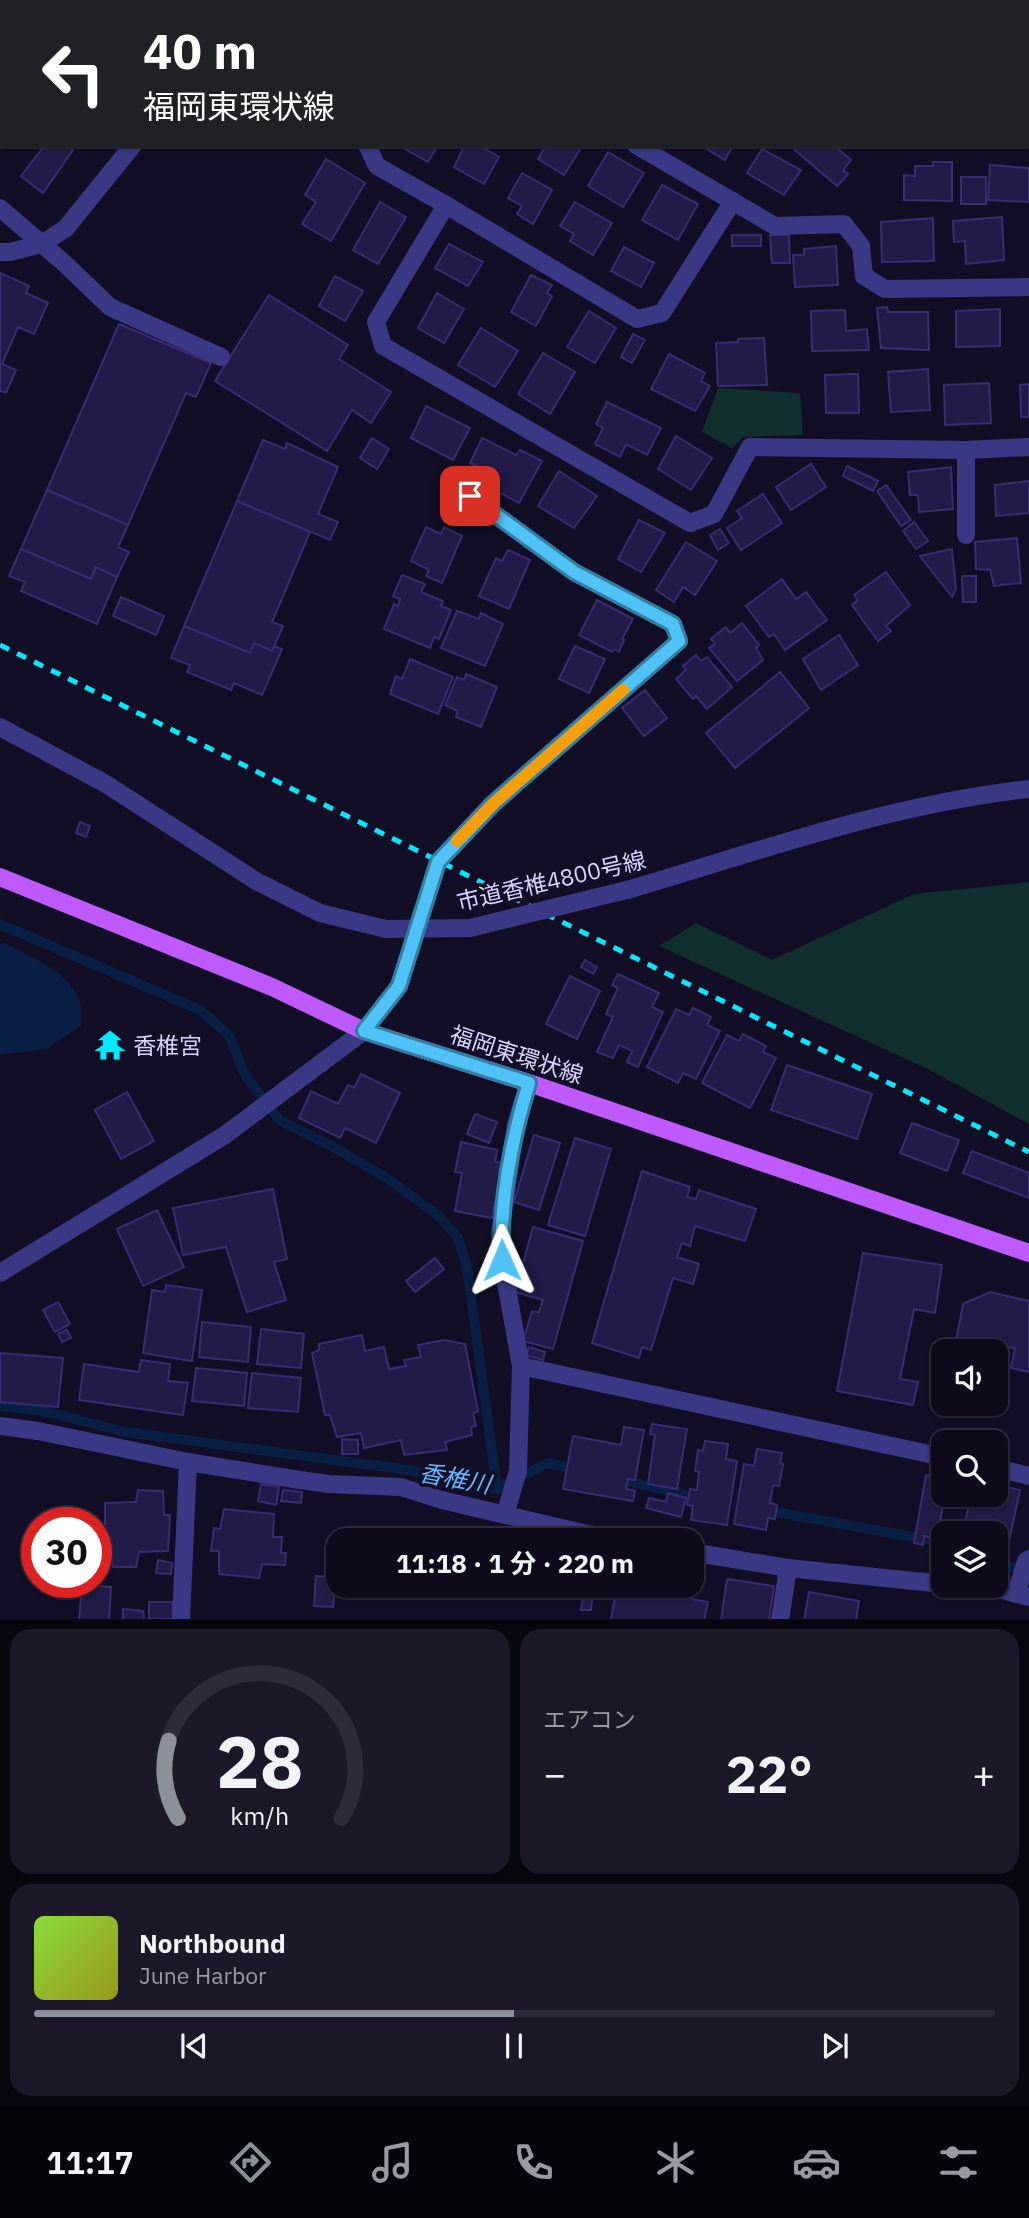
<!DOCTYPE html>
<html lang="ja">
<meta charset="utf-8">
<style>
:root{--surface:#0e0a1c;--page:#1c1829;--text:#f1f3f6;--muted:#9b9aa3;--line:#2e2b3b;--accent:#8c9099}
body{margin:0;font-family:"IBM Plex Sans","Noto Sans JP",sans-serif;background:var(--page);color:var(--text);height:100vh;display:flex;flex-direction:column;font-size:26px;white-space:nowrap}
*{box-sizing:border-box;margin:0}
p{font-size:23px;color:var(--muted)}
.icon{flex:none;width:38px;height:38px;fill:none;stroke:currentColor;stroke-width:2;stroke-linecap:round;stroke-linejoin:round}
.map{position:relative;height:1619px;overflow:hidden}
.side{display:flex;flex-direction:column;gap:10px;padding:10px;background:#08060f;flex:1}
.side>*{flex:none}
.banner{position:absolute;left:0px;top:0px;width:1029px;height:147px;box-shadow:0 2px 5px #0004,0 0 0 2px var(--line);background:#202124;color:#fff;overflow:hidden}
.buttons{position:absolute;left:931px;top:1339px;display:grid;gap:14px}
.buttons a{display:grid;place-items:center;width:77px;height:77px;border-radius:14px;background:var(--surface);box-shadow:0 2px 5px #0004,0 0 0 2px var(--line);font-size:35px}
.speed{position:absolute;left:21px;top:1507px;display:flex;gap:14px;font-size:35px;font-weight:700;text-align:center}
.speed>*{display:grid;place-content:center;width:91px;height:91px;border-radius:50%;background:var(--surface);box-shadow:0 2px 5px #0004,0 0 0 2px var(--line);line-height:1}
.speed .limit{border:10px solid #d22;background:#fff;color:#111}
.pin{position:absolute;display:grid;place-items:center;width:60px;height:60px;color:#fff;margin:-30px;border-radius:14px;box-shadow:0 4px 10px #0006}
.me{position:absolute;width:77px;margin:-38px;rotate:359deg;stroke-linejoin:round;filter:drop-shadow(0 0 5px #0008)}
.turn{display:flex;align-items:center;gap:24px;height:147px;padding:0 28px;font-size:32px}
.turn .icon{width:91px;height:91px;stroke-width:2.5}
.turn b{display:block;font-size:49px;line-height:60px}
.big{font-size:52px;font-weight:700;line-height:1.1}
.side .widget{flex:1;display:flex;flex-direction:column;justify-content:center;gap:10px;min-width:0;padding:0 24px;border-radius:21px;background:var(--page)}
.side .dial{align-items:center;gap:0}
.dial svg{height:182px;overflow:visible;fill:none;stroke:var(--line);stroke-width:7;stroke-linecap:round;text-anchor:middle}
.dial text{fill:var(--text);stroke:none}
.song{display:flex;align-items:center;gap:21px}
.cover{width:84px;height:84px;border-radius:10px;background:linear-gradient(135deg,hsl(90 70% 55%),hsl(60 70% 35%))}
.played{height:7px;border-radius:4px;background:linear-gradient(90deg,var(--accent) 50%,var(--line) 50%)}
.keys{display:flex;justify-content:space-around;direction:ltr}
.heat{display:flex;justify-content:space-between;align-items:center;font-size:38px;direction:ltr}
.side .tiles{flex:1;display:grid;gap:10px;grid-template-columns:1fr 1fr}
.widget:last-child{grid-column:span 2}
.trip{position:absolute;left:326px;top:1528px;width:378px;height:70px;border-radius:21px;background:var(--surface);box-shadow:0 2px 5px #0004,0 0 0 2px var(--line);font-weight:700;line-height:70px;text-align:center}
.tabs{display:flex;height:112px;justify-content:space-around;align-items:center;background:#06040b;color:var(--muted)}
.tabs .icon{width:49px;height:49px}
.tabs .active{color:var(--accent)}
.tabs b{font-size:32px;color:var(--text)}
.map>svg:first-child{display:block}
.green{fill:#112f2e}
.water{fill:#092044}
.lines{fill:none;stroke-linecap:round;stroke-linejoin:round}
.stream{stroke:#092044;stroke-width:10}
.building{fill:#221a47;stroke:#382c73;stroke-width:2}
.minor{stroke:#3a3985;stroke-width:18}
.tertiary{stroke:#3a3985;stroke-width:18}
.primary{stroke:#be5aff;stroke-width:18}
.rail{stroke:#00eafe;stroke-width:5;stroke-dasharray:10 9;stroke-linecap:butt}
.tertiary-bridge{stroke:#3a3985;stroke-width:18}
.route-casing{stroke:#337fa1;stroke-width:18}
.route{stroke:#4fc3f7;stroke-width:12}
.slow{stroke:#f59e0b;stroke-width:12}
.labels{text-anchor:middle;dominant-baseline:central;stroke-width:7;stroke-linejoin:round;paint-order:stroke}
.street-label{font-size:23px;fill:#d7d3ff;stroke:#120e25}
.poi-label{font-size:23px;fill:#d7d3ff;stroke:#120e25;text-anchor:start}
.water-label{font-size:24px;font-style:italic;fill:#61b9ff;stroke:#120e25}
</style>
<div class="map">
<svg width="1029" height="1620" viewBox="0 0 1029 1620">
<rect width="100%" height="100%" fill="#120e25"/>
<!-- green -->
<g class="green">
<path d="M718 388 800 393 803 435 743 437 732 448 702 432Z"/>
<path d="M1029 882V1124L928 1069 659 946 696 923 772 960 914 894Z"/>
</g>
<!-- water -->
<path class="water" d="M4 943C30 956 66 970 79 999 82 1006 80 1018 81 1026L46 1049 0 1055V944Z"/>
<g class="lines">
<!-- stream -->
<g class="stream">
<path d="M0 924 200 1010 229 1035 245 1075 279 1120 335 1148 385 1177 438 1215 458 1238 467 1267 497 1489"/>
<path d="M0 1406 48 1412 125 1432 409 1470 497 1489 548 1463 581 1470"/>
<path d="M614 1478 700 1498"/>
<path d="M764 1510 931 1540 943 1539"/>
<path d="M996 1561 1026 1572"/>
</g>
</g>
<!-- building -->
<g class="building">
<path d="M77 0H117L116 2H76Z"/>
<path d="M169 0H208L206 2H171Z"/>
<path d="M461 0H499L498 2H460Z"/>
<path d="M570 0H632L635 2H569Z"/>
<path d="M650 0H729V1L653 2Z"/>
<path d="M785 0H820L822 2H787Z"/>
<path d="M825 0H880L879 2H824Z"/>
<path d="M933 0H958L961 2H931Z"/>
<path d="M1027 63H1029V125L1027 124Z"/>
<path d="M45 145H67L73 150 43 193 21 176Z"/>
<path d="M404 145H438L428 162 403 148Z"/>
<path d="M465 145H478L499 157 484 184 454 167Z"/>
<path d="M546 145H583L564 175 538 159Z"/>
<path d="M700 145H733L725 160Z"/>
<path d="M799 145H833L851 160 843 170 848 174 837 186 795 150Z"/>
<path d="M762 149 801 170 784 195 747 173Z"/>
<path d="M608 152 644 173 623 207 588 186Z"/>
<path d="M326 159 365 183 331 241 302 224 316 202 305 195Z"/>
<path d="M933 162H952V201L904 200V175L915 176V166H933Z"/>
<path d="M990 165 1029 168V202L988 200Z"/>
<path d="M522 173 552 190 533 224 517 214 522 206 508 198Z"/>
<rect x="961" y="177" width="25" height="27"/>
<path d="M662 185 698 204 678 240 642 220Z"/>
<path d="M380 202 406 217 378 264 353 250Z"/>
<path d="M575 202 612 223 593 255 570 241 574 234 560 226Z"/>
<path d="M1002 217 1004 260 966 264 965 241 954 242 953 221Z"/>
<path d="M933 218 934 261 882 262 881 222Z"/>
<rect x="732" y="235" width="29" height="11"/>
<path d="M770 235H789L790 263H772Z"/>
<path d="M449 244 483 262 468 286 435 268Z"/>
<path d="M836 246 838 285 795 287 793 255H804V249Z"/>
<path d="M624 247 654 263 641 287 611 271Z"/>
<path d="M0 273 29 286 26 293 48 303 34 334 18 327 2 364 16 370 6 393 0 391Z"/>
<path d="M531 275 552 285 547 293 552 296 536 326 511 312Z"/>
<path d="M335 276 363 291 345 321 319 306Z"/>
<path d="M437 293 464 309 444 343 418 328Z"/>
<path d="M269 295 348 345 339 359 391 392 371 423 352 410 327 451 215 381Z"/>
<path d="M887 307 888 312H928L929 350 881 348 877 308Z"/>
<path d="M1000 309V346L956 347V311Z"/>
<path d="M845 310 846 331 867 329 869 350 812 351 811 311Z"/>
<path d="M589 311 616 328 595 363 567 347Z"/>
<path d="M119 324 211 363 196 397 186 393 128 525 47 490Z"/>
<path d="M481 328 518 351 495 387 458 365Z"/>
<path d="M633 334 645 340 632 363 621 357Z"/>
<path d="M764 338 767 385 718 386 716 343 738 342V339Z"/>
<path d="M543 353 575 372 550 414 518 394Z"/>
<path d="M669 354 705 373 701 381 710 386 695 411 651 389Z"/>
<path d="M928 369 930 410 891 412 888 372Z"/>
<path d="M858 374 859 413H826L825 375Z"/>
<path d="M989 383 991 423 945 425 944 385Z"/>
<path d="M1029 384V417H1021L1020 385Z"/>
<path d="M607 402 661 428 647 455 626 444 620 457 595 444 603 428 596 424Z"/>
<path d="M426 406 470 428 453 460 411 438Z"/>
<path d="M676 436 712 458 691 490 658 469Z"/>
<path d="M372 438 389 449 377 469 360 458Z"/>
<path d="M482 438 516 455 520 450 542 461 519 503 485 485 490 473 470 463Z"/>
<path d="M263 440 285 449 287 443 338 467 318 514 338 522 330 540 237 501Z"/>
<path d="M811 464 826 487 791 510 776 487Z"/>
<path d="M847 466 878 481 873 491 843 476Z"/>
<path d="M951 467 953 509 919 512 918 495H910L908 472Z"/>
<path d="M559 471 597 496 574 528 538 506Z"/>
<path d="M1029 481V513L996 516 995 485Z"/>
<path d="M886 485 911 520 901 526 877 491Z"/>
<path d="M47 490 128 525 118 547 129 552 117 577 96 567 91 579 21 549Z"/>
<path d="M763 494 782 523 741 550 727 528 742 518 737 511Z"/>
<path d="M237 501 310 532 272 622 283 626 272 651 254 643 250 653 184 626Z"/>
<path d="M639 520 665 533 641 572 618 559Z"/>
<path d="M914 522 928 541 916 549 903 531Z"/>
<path d="M426 527 441 534 444 527 462 536 442 583 426 576 429 570 411 561Z"/>
<path d="M720 529 729 543 718 550 710 535Z"/>
<path d="M1017 538 1021 583 994 586 990 570 976 569 975 542Z"/>
<path d="M686 542 717 561 695 595 683 587 674 602 656 590Z"/>
<path d="M21 549 91 579 96 567 117 577 97 624 21 591 25 582 9 576Z"/>
<path d="M952 549 956 589 952 597 920 556Z"/>
<path d="M508 550 530 560 509 609 479 596 496 558 502 561Z"/>
<path d="M886 572 910 605 886 626 891 631 878 641 852 605 858 600 854 595Z"/>
<path d="M402 575 425 584 421 592 443 601 441 606 451 610 439 639 434 637 430 648 384 629 394 604 398 606 400 599 393 596Z"/>
<path d="M962 576H976V602H963Z"/>
<path d="M782 579 796 599 806 592 827 620 785 650 774 634 769 637 746 606Z"/>
<path d="M121 597 164 616 156 635 113 616Z"/>
<path d="M597 600 633 619 622 639 624 640 619 652 614 649 612 652 579 635Z"/>
<path d="M457 611 479 619 481 613 503 624 485 666 441 648Z"/>
<path d="M742 623 759 645 756 648 763 660 737 681 709 648 715 644 711 639 726 627 730 633Z"/>
<path d="M184 626 250 653 254 643 272 651 274 646 282 649 262 695 234 683 231 690 187 672 190 665 171 658Z"/>
<path d="M839 635 858 665 821 690 803 659Z"/>
<path d="M575 646 605 659 589 693 559 679Z"/>
<path d="M696 655 701 661 707 657 732 687 707 709 696 696 693 699 676 679 686 670 683 666Z"/>
<path d="M410 659 453 677 438 714 390 694 396 676 402 679Z"/>
<path d="M780 672 809 708 735 768 706 733Z"/>
<path d="M466 674 497 687 481 727 456 717 458 711 445 705 457 677 464 680Z"/>
<path d="M645 690 667 718 644 736 622 708Z"/>
<path d="M80 822 90 826 86 837 76 833Z"/>
<path d="M585 960 597 967 593 974 581 967Z"/>
<path d="M618 974 659 993 652 1007 663 1012 638 1067 627 1062 632 1051 619 1045 613 1058 597 1052 613 1017 606 1014 618 988 612 985Z"/>
<path d="M570 976 600 991 577 1039 546 1024Z"/>
<path d="M693 1008 711 1017 707 1025 720 1031 696 1079 683 1073 678 1083 647 1067 676 1009 689 1015Z"/>
<path d="M743 1034 766 1046 763 1052 776 1058 750 1108 702 1083 727 1035 739 1041Z"/>
<path d="M787 1065 872 1094 857 1139 771 1110Z"/>
<path d="M361 1074 400 1093 376 1143 345 1128 340 1138 299 1118 311 1091 338 1104 348 1085 354 1088Z"/>
<path d="M127 1092 154 1141 121 1159 95 1110Z"/>
<path d="M475 1114 497 1122 489 1143 467 1134Z"/>
<path d="M912 1123 959 1140 947 1171 900 1153Z"/>
<path d="M534 1135 560 1143 539 1210 514 1202Z"/>
<path d="M575 1138 611 1149 585 1236 548 1225Z"/>
<path d="M461 1142 497 1150 495 1162 503 1163 492 1218 455 1211 462 1173 455 1172Z"/>
<path d="M972 1151 1029 1173V1198L963 1173Z"/>
<path d="M642 1171 690 1187 687 1197 696 1199 699 1190 756 1209 745 1241 695 1226 690 1246 682 1243 677 1257 699 1264 693 1284 673 1278 651 1350 642 1347 639 1358 592 1343Z"/>
<path d="M273 1189 287 1259 274 1262 286 1300 247 1312 226 1247 183 1255 173 1208Z"/>
<path d="M157 1210 184 1267 143 1286 117 1229Z"/>
<path d="M533 1227 583 1241 553 1349 523 1341 532 1311 539 1312 543 1300 515 1292Z"/>
<path d="M863 1253 942 1265 935 1313 914 1309 900 1379 918 1382 913 1405 837 1391Z"/>
<path d="M435 1258 444 1269 415 1292 406 1281Z"/>
<path d="M166 1285 202 1290 192 1361 143 1353 152 1290 165 1292Z"/>
<path d="M990 1292 1029 1301V1372L1011 1368 1015 1348 1005 1347 1001 1366 996 1365V1351H954L963 1304Z"/>
<path d="M58 1302 70 1324 55 1332 43 1310Z"/>
<path d="M202 1322 251 1327 248 1362 199 1357Z"/>
<path d="M261 1329 304 1334 301 1368 257 1364Z"/>
<path d="M67 1330 71 1338 62 1342 58 1334Z"/>
<path d="M362 1335 365 1351 384 1347 389 1369 406 1366 404 1360 421 1357 418 1345 444 1340 465 1344 478 1411 473 1414 476 1426 471 1427 472 1435 445 1442 447 1450 404 1455 401 1440 364 1448 361 1433 337 1437 330 1415H325L312 1353 319 1350V1344Z"/>
<path d="M529 1347 545 1352 543 1360 526 1355Z"/>
<path d="M0 1353 63 1358 58 1407 0 1402Z"/>
<path d="M141 1360 170 1364 168 1381 188 1383 183 1415 79 1400 84 1364 139 1372Z"/>
<path d="M196 1368 247 1373 244 1406 192 1401Z"/>
<path d="M252 1373 301 1378 298 1412 248 1408Z"/>
<path d="M652 1424 687 1429 677 1489 648 1484 655 1435 650 1434Z"/>
<path d="M624 1427 644 1430 635 1480 628 1479 626 1489 635 1491 633 1501 563 1489 573 1436 621 1445Z"/>
<path d="M342 1439 358 1440V1454H342Z"/>
<path d="M705 1441 728 1444 726 1459 737 1461 727 1525 691 1520 693 1506 687 1505 690 1489 697 1490 699 1472 695 1471 698 1450 703 1451Z"/>
<path d="M757 1449 782 1453 780 1463 783 1464 779 1486 773 1485 770 1503 777 1505 775 1519 768 1518 766 1530 734 1524 744 1464 754 1466Z"/>
<path d="M926 1475 943 1478V1494H945L937 1539 924 1536 923 1545 914 1543Z"/>
<path d="M261 1484 279 1487 276 1505 258 1501Z"/>
<path d="M996 1485 1020 1490 1005 1560 996 1558V1533H963L971 1494H996Z"/>
<path d="M138 1490 163 1491 164 1515H170L168 1551 139 1552 136 1567H113L112 1550 105 1551V1503L136 1502Z"/>
<path d="M283 1490 302 1492 301 1503 281 1501Z"/>
<path d="M668 1493 686 1498 681 1517 646 1508 649 1498 666 1502Z"/>
<path d="M224 1509 274 1514 273 1537H282L281 1553H286L285 1565 262 1564 259 1578 219 1574V1551H211L214 1528 220 1529Z"/>
<path d="M158 1560 172 1563 171 1574 156 1573Z"/>
<path d="M316 1576 336 1577 333 1607 314 1606Z"/>
<path d="M727 1579 774 1586 769 1620H721Z"/>
<path d="M82 1585 111 1587 109 1620H79Z"/>
<path d="M606 1586H657L656 1592 708 1602 704 1620H611L615 1596 604 1594Z"/>
<path d="M584 1591H593L591 1610H581Z"/>
<path d="M809 1592 859 1601 856 1620H804Z"/>
<rect x="149" y="1602" width="24" height="17"/>
<path d="M123 1609 143 1611 144 1620H123Z"/>
</g>
<g class="lines">
<!-- minor -->
<g class="minor">
<path d="M385 0 388 2"/>
<path d="M20 2 21 0"/>
<path d="M249 2 250 0"/>
<path d="M757 2 759 0"/>
<path d="M0 27 2 25"/>
<path d="M367 145 377 166 446 205 376 322 383 346 690 523 714 514 750 447 966 450 1029 447"/>
<path d="M636 145 775 226 844 224 861 246 864 276 885 289 1029 287"/>
<path d="M446 205 637 319 662 313 733 201"/>
<path d="M0 208 63 262 110 307 221 357"/>
<path d="M0 252H10L42 244 66 228 133 145"/>
<path d="M966 535V450"/>
<path d="M529 1083 516 1124 500 1233 502 1260 521 1366 943 1457"/>
<path d="M0 1273 225 1135 364 1031 399 986 438 862 493 803 679 641 673 624 574 572 469 496"/>
<path d="M0 1426 38 1431 188 1462 300 1480 329 1484 401 1487 442 1500 583 1533 621 1540"/>
<path d="M996 1468 1029 1476"/>
<path d="M505 1515 518 1471 521 1366"/>
<path d="M691 1552 788 1568 943 1584"/>
<path d="M958 1586 1003 1590 1029 1597"/>
<path d="M1016 1594 1026 1561 1029 1559"/>
<path d="M181 1620 188 1462"/>
<path d="M780 1620 788 1568"/>
</g>
<!-- tertiary -->
<g class="tertiary">
<path d="M0 727 106 784 256 881 320 913 386 929"/>
<path d="M627 890C759 851 891 804 1029 789"/>
</g>
<!-- primary -->
<path class="primary" d="M0 877 272 987 364 1031 529 1083 1029 1253"/>
<!-- rail -->
<path class="rail" d="M0 645 1029 1152"/>
<!-- tertiary-bridge -->
<path class="tertiary-bridge" d="M386 929 470 928 627 890"/>
</g>
<g class="lines">
<!-- route casing -->
<g class="route-casing">
<path id="route" d="M470 496 574 572 673 624 679 641 494 803 438 862 399 986 364 1031 529 1083C512 1137 499 1204 502 1260"/>
</g>
<!-- route -->
<use href="#route" class="route"/>
<!-- slow -->
<path class="slow" d="M457 841 494 803 623 690"/>
</g>
<!-- icons -->
<defs>
<g id="temple-bare" transform="scale(2.415)"><path d="M0-6L5-2H3V0L6.5 2.5H4V6H1.5V3h-3V6H-4V2.5H-6.5L-3 0V-2H-5Z" fill="#00eafe" stroke="#120e25" stroke-width="2.5" paint-order="stroke"/></g>
</defs>
<g fill-rule="evenodd">
<use href="#temple-bare" x="110" y="1045"/>
</g>
<g class="labels">
<!-- street labels -->
<g class="street-label">
<text transform="translate(551 880) rotate(-13)">市道香椎4800号線</text>
<text transform="translate(517 1054) rotate(18)">福岡東環状線</text>
</g>
<!-- poi labels -->
<g class="poi-label">
<text x="133" y="1045">香椎宮</text>
</g>
<!-- water labels -->
<g class="water-label">
<text transform="translate(455 1478) rotate(10)">香椎川</text>
</g>
</g>
</svg>
<div class="buttons">
<a><svg class="icon" aria-label="sound" viewBox="0 0 24 24"><path d="M4 9h4l5-4v14l-5-4H4zM17 9q2 3 0 6"/></svg></a>
<a><svg class="icon" aria-label="search" viewBox="0 0 24 24"><circle cx="10" cy="10" r="6"/><path d="M15 15l6 6"/></svg></a>
<a><svg class="icon" aria-label="layers" viewBox="0 0 24 24"><path d="M12 4l9 5-9 5-9-5zM3 14l9 5 9-5"/></svg></a>
</div>
<div class="speed"><div class="limit">30</div></div>
<div class="pin" style="left:470px;top:496px;background:#d93025"><svg class="icon" aria-label="arrive" viewBox="0 0 24 24"><path d="M6 21V4h12l-3 4 3 4H6"/></svg></div>
<svg class="me" style="left:502px;top:1260px" viewBox="-20 -20 40 40"><path d="M0-17L14 15 0 8-14 15z" fill="#4fc3f7" stroke="#fff" stroke-width="4"/></svg>
<div class="trip">11:18 · 1 分 · 220 m</div>
<div class="banner">
<div class="turn"><svg class="icon" aria-label="left" viewBox="0 0 24 24"><path d="M17 20v-9H6M10 6l-5 5 5 5"/></svg><div><b>40 m</b>福岡東環状線</div></div>
</div>
</div>
<section class="side">
<div class="tiles">
<div class="widget dial"><svg viewBox="0 0 100 80">
<path d="M14 69A42 42 0 1 1 86 69"/>
<path d="M14 69A42 42 0 0 1 10 35" stroke="#8c9099"/>
<text x="50" y="56" font-size="32" font-weight="700">28</text>
<text x="50" y="72" font-size="11">km/h</text>
</svg></div>
<div class="widget"><p>エアコン</p>
<div class="heat"><a>−</a><b class="big">22°</b><a>+</a></div>
</div>
<div class="widget">
<div class="song"><i class="cover"></i><div><b>Northbound</b><p>June Harbor</p></div></div>
<div class="played"></div>
<div class="keys"><svg class="icon" aria-label="previous" viewBox="0 0 24 24"><path d="M18 5L8 12l10 7zM5 5v14"/></svg><svg class="icon" aria-label="pause" viewBox="0 0 24 24"><path d="M8 5v14M16 5v14"/></svg><svg class="icon" aria-label="next" viewBox="0 0 24 24"><path d="M6 5l10 7-10 7zM19 5v14"/></svg></div>
</div>
</div>
</section>
<nav class="tabs">
<b>11:17</b>
<svg class="icon active" aria-label="directions" viewBox="0 0 24 24"><path d="M12 3l9 9-9 9-9-9zM9 14v-3h6M13 9l2 2-2 2"/></svg>
<svg class="icon" aria-label="music" viewBox="0 0 24 24"><path d="M9 18V5l10-2v13"/><circle cx="6" cy="18" r="3"/><circle cx="16" cy="16" r="3"/></svg>
<svg class="icon" aria-label="phone" viewBox="0 0 24 24"><path d="M5 4h4l2 5-3 2q2 4 5 5l2-3 5 2v4C11 20 4 13 5 4z"/></svg>
<svg class="icon" aria-label="climate" viewBox="0 0 24 24"><path d="M12 3v18M4 7l16 10M4 17L20 7"/></svg>
<svg class="icon" aria-label="car" viewBox="0 0 24 24"><path d="M5 17H2v-5l4-1 3-4h7l3 4 3 1v5h-3M9 17h6M6 11h13"/><circle cx="7" cy="17" r="2"/><circle cx="17" cy="17" r="2"/></svg>
<svg class="icon" aria-label="filters" viewBox="0 0 24 24"><path d="M4 7h16M4 17h16"/><circle cx="9" cy="7" r="2"/><circle cx="15" cy="17" r="2"/></svg>
</nav>
